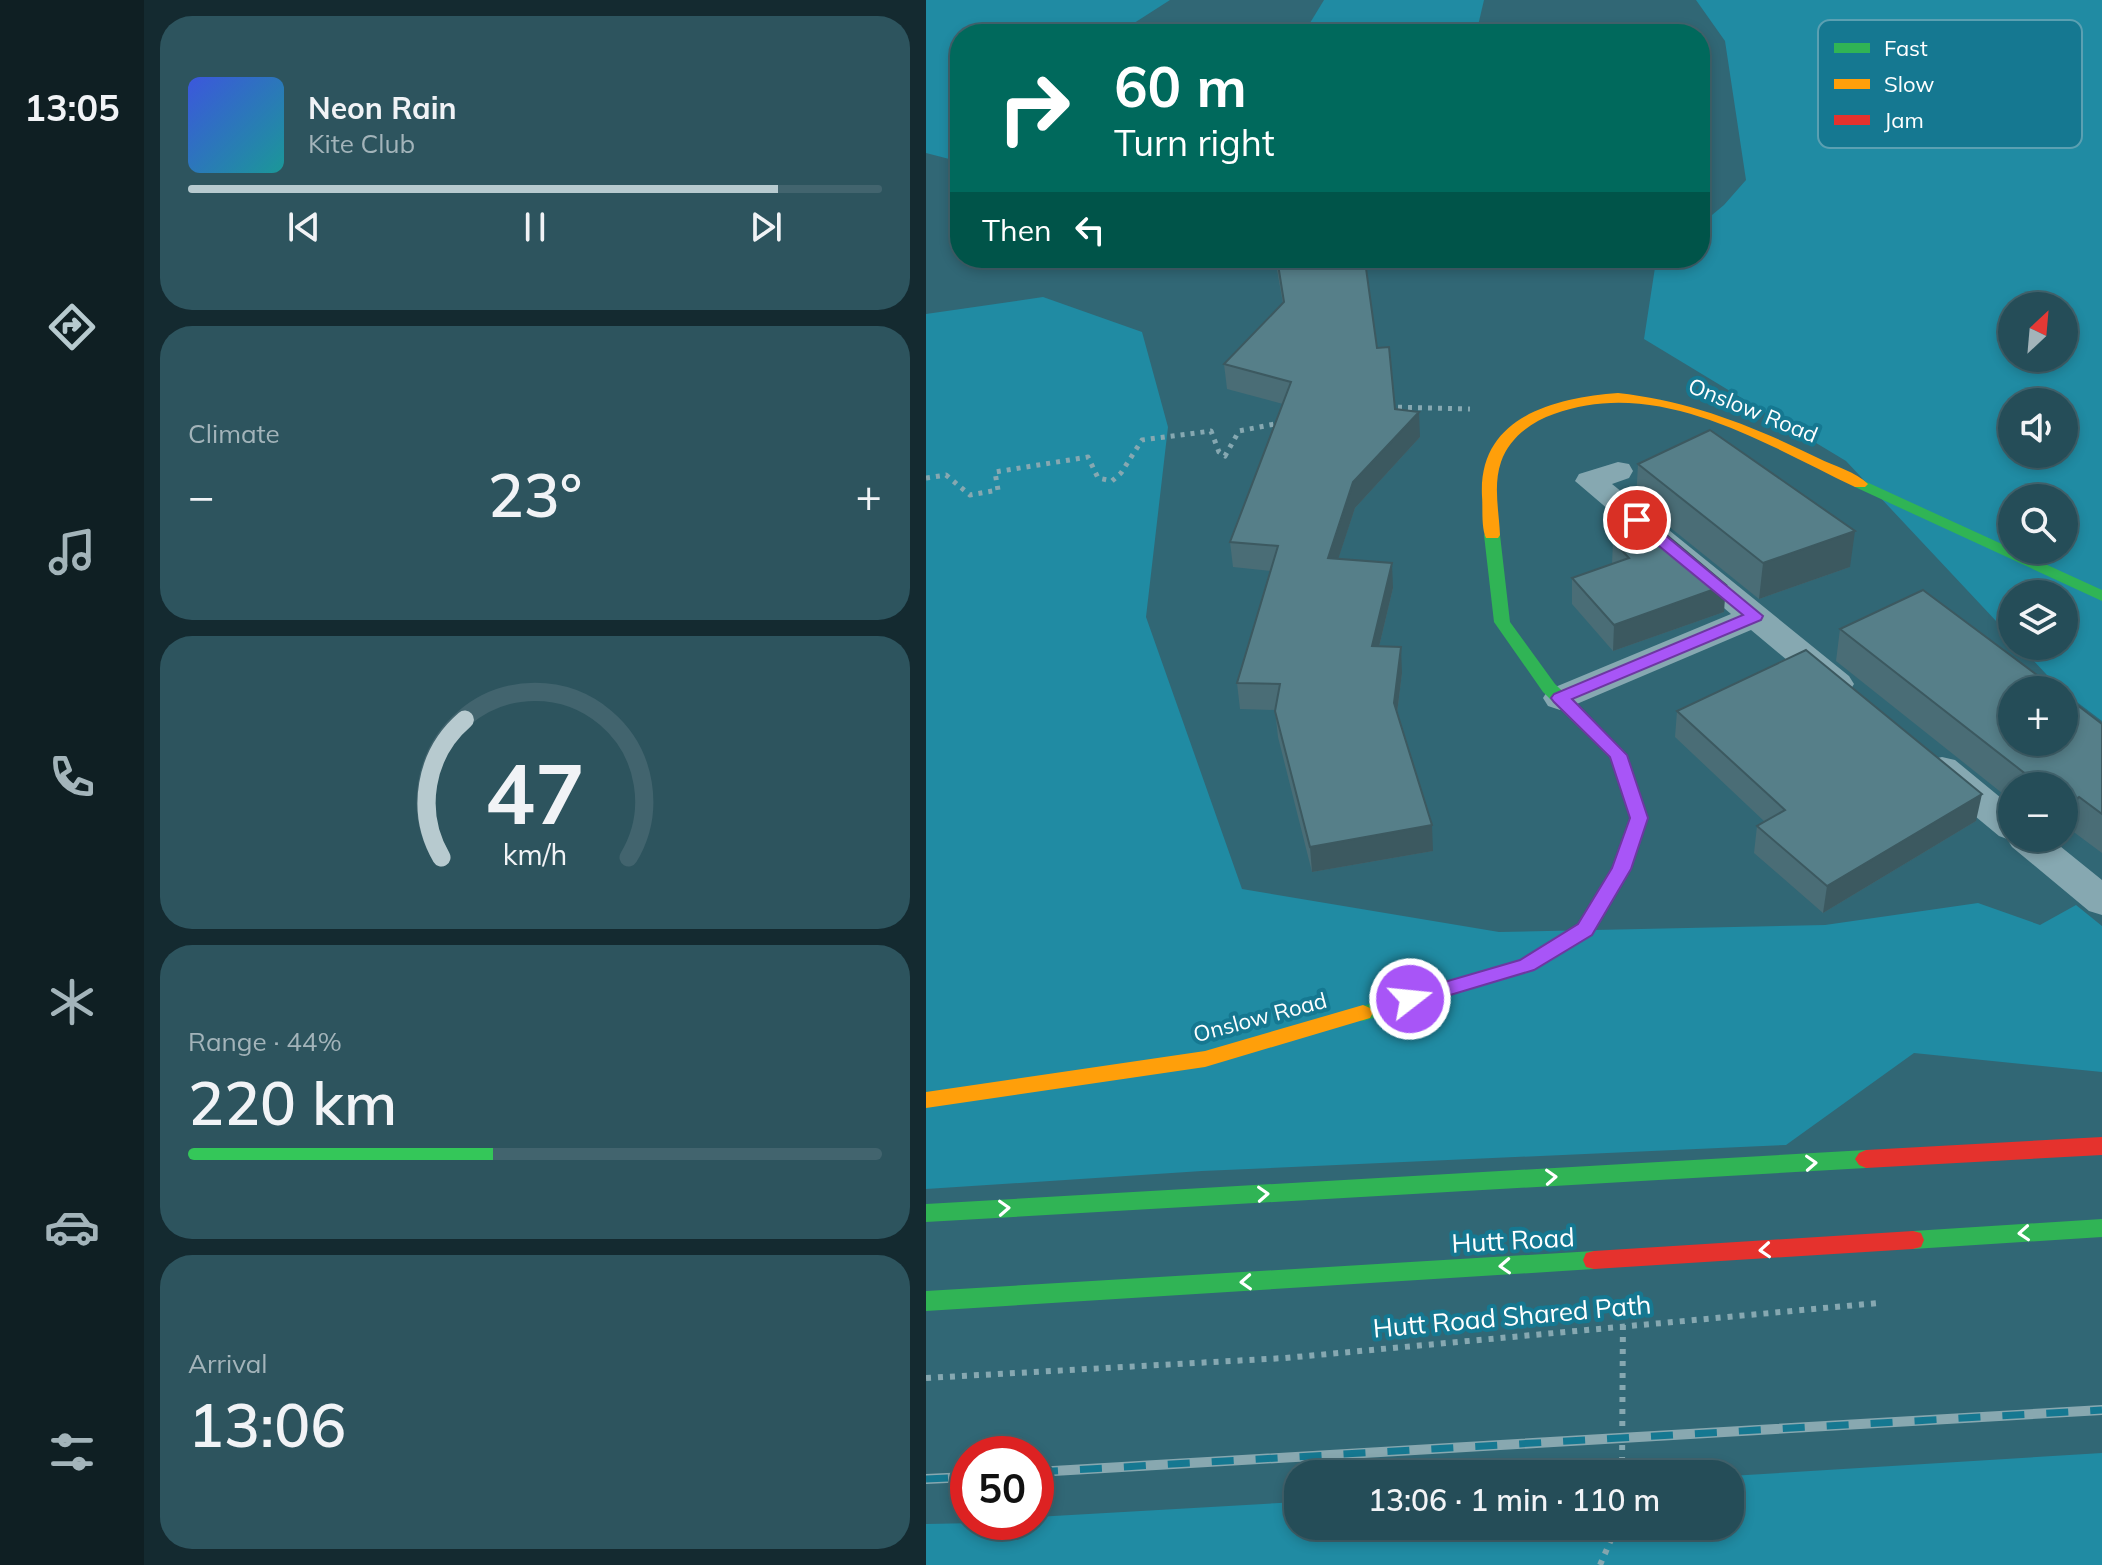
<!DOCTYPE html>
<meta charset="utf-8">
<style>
:root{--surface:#254d58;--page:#2d545e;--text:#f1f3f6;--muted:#a3b4ba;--line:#42646e;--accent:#b7cacf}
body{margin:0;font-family:Mulish,sans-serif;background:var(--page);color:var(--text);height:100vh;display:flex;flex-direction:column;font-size:30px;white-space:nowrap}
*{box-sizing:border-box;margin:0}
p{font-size:26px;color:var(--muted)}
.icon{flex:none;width:44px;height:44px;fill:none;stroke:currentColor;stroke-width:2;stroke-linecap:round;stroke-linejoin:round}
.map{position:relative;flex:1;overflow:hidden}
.side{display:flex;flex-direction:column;gap:16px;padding:16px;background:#142a30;width:782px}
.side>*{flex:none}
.guide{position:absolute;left:24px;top:24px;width:760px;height:244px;border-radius:32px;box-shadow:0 4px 12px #0003,0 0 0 2px var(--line);background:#00695c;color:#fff;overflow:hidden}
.needle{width:52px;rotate:26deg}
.tools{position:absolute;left:1072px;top:292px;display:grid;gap:16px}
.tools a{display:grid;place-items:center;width:80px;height:80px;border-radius:50%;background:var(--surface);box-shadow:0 4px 12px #0003,0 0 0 2px var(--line);font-size:40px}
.speed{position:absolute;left:24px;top:1436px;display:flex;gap:16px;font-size:40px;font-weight:700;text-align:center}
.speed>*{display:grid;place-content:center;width:104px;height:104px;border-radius:50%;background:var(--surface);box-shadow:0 4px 12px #0003,0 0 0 2px var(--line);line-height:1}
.speed .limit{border:12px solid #d22;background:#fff;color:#111}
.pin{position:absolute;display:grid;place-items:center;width:68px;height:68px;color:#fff;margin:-34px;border:4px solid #fff;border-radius:50%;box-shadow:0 2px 8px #0007}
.me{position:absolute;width:88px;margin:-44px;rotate:74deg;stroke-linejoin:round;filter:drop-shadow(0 0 6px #0008)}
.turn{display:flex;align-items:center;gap:28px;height:168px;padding:0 32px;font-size:36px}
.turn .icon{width:104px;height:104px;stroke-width:2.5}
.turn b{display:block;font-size:56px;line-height:68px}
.then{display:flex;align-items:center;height:76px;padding:0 32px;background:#0003;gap:16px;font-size:30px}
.big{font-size:60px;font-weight:600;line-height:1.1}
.side .card{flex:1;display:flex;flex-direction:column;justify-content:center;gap:12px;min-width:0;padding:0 28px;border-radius:32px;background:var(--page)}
.side .dial{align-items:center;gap:0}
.dial svg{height:208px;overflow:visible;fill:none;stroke:var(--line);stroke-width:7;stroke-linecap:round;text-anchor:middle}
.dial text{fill:var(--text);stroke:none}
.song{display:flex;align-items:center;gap:24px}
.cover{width:96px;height:96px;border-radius:12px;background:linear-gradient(135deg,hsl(230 70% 55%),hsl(180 70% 35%))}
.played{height:8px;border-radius:4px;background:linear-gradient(90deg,var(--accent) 85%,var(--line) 85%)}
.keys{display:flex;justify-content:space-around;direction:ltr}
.heat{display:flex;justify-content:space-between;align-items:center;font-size:44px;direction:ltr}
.charge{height:12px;border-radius:6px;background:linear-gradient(90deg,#34c759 44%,var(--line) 0)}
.trip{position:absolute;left:358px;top:1460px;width:460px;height:80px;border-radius:32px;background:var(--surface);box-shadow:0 4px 12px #0003,0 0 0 2px var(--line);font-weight:600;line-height:80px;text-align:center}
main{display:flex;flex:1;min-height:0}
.dock{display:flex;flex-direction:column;width:144px;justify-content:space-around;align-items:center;background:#0f1f23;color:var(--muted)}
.dock .icon{width:56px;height:56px}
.dock .active{color:var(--accent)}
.dock b{font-size:36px;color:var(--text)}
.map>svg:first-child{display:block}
.green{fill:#208ba3;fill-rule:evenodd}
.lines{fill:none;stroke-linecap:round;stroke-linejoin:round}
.path-far1{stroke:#86a8b1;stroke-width:5;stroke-dasharray:4 6;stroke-linecap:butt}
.path{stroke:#86a8b1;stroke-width:6;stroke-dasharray:5 7;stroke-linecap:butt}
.lane{fill:#86a8b1;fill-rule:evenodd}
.fast{fill:#30b455;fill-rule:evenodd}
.slow{fill:#ff9f0a;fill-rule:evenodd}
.jam{fill:#e5322d;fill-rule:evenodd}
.rail-casing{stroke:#88a8b0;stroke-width:10}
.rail{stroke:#157891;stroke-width:7;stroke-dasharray:22;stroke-linecap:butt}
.wall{fill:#4a6d76}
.shaded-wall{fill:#3c5960}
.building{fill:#567f89;stroke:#3c5960;stroke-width:2}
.oneway{stroke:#fff}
.route{fill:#a855f7;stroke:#6d37a1;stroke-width:2}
.labels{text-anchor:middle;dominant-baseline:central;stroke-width:8;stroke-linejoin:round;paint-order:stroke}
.street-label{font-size:22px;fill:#fff;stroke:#157891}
.near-street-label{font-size:26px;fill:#fff;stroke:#157891}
.key{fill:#157891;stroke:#5ba0b2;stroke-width:2}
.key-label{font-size:22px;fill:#fff}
</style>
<main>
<nav class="dock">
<b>13:05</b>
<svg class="icon active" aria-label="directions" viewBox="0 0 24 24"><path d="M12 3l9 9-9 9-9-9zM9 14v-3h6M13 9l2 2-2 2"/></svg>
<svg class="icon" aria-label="music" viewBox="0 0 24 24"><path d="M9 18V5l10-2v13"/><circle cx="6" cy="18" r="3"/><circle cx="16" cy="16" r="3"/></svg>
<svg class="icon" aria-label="phone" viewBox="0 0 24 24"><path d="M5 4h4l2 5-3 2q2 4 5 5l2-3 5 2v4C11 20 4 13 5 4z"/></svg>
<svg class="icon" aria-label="climate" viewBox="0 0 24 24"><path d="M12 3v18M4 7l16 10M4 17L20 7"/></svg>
<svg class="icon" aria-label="car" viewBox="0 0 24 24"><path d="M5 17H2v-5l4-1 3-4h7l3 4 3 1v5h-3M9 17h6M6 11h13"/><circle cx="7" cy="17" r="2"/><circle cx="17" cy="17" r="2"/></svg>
<svg class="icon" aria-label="filters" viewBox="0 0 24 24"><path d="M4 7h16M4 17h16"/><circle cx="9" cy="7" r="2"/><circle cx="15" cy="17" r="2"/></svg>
</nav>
<section class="side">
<div class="card">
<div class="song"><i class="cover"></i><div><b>Neon Rain</b><p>Kite Club</p></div></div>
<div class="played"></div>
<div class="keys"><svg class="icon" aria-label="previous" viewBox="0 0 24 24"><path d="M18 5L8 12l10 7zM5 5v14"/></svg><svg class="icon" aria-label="pause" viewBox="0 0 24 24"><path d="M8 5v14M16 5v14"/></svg><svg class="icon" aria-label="next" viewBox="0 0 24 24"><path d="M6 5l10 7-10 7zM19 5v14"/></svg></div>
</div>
<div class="card"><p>Climate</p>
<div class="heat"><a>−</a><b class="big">23°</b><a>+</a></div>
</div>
<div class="card dial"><svg viewBox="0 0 100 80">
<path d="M14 69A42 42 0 1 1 86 69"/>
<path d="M14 69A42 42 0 0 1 23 16" stroke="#b7cacf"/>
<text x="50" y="56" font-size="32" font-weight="700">47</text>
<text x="50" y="72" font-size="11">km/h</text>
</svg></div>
<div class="card"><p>Range · 44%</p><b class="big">220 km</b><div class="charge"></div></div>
<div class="card"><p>Arrival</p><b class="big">13:06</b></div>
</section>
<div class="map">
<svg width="1176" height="1565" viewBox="0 0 1176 1565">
<rect width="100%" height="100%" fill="#316775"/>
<!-- green -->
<g class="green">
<path d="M0 0H244L191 34H34V157L31 161 0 153Z"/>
<path d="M398 0H558L550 34H386L384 23Z"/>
<path d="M770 0H1176V721L1135 690 1094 646H1138V594H1086V638L920 461 718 339 730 261 734 258H774V225L798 205 820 180 799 41ZM1086 306H1138V358H1086ZM1086 402H1138V454H1086ZM1086 498H1138V550H1086Z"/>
<path d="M117 297 216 332 242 427 220 617 316 889 573 932 899 925 1052 903 1114 925 1150 905 1176 926V1072L988 1053 860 1145 276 1171 0 1189V314Z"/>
<path d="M1176 1453V1565H0V1524L110 1522V1517L372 1502V1526H804V1476Z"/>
</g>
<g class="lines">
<!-- path-far1 -->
<g class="path-far1">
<path d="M462 407 544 409"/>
<path d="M0 478 20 475 44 495 72 490 69 472 162 457 172 478 186 481 195 473 216 440 285 431 293 452 299 456 313 431 354 423"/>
</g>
<!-- path -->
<g class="path">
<path d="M0 1378 359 1358 952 1303"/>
<path d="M696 1474 697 1312"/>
<path d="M674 1565 691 1526"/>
</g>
<!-- lane -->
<g class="lane">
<path d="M692 462 703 464 707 471 703 478 686 484 923 676 928 684 923 692 911 695 899 692 825 630 646 706 634 710 622 706 617 698 622 690 805 614 649 481 653 474Z"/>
<path d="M1016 757 1029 760 1086 807V838H1124L1176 880V915L1163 911 1086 847 1081 839 1073 836 1003 778 998 769 1003 760Z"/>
</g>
<!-- fast -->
<g class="fast">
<path d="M934 479 1176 590V601L929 487 926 484 929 481Z"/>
<path d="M566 530 574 535 584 622 629 684 698 751 722 818 704 869 666 934 608 970 437 1021 430 1018 427 1013 430 1008 595 960 652 924 686 868 704 818 684 758 617 692 568 622 558 535Z"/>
<path d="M940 1150 947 1153 951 1159 947 1165 940 1168 0 1222V1204Z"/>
<path d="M1176 1219V1237L987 1249 979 1247 976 1240 979 1233 987 1231Z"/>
<path d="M668 1251 676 1253 679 1260 676 1267 668 1269 0 1311V1291Z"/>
</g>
<!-- slow -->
<g class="slow">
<path d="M692 393C764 401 827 426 892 458 908 466 930 472 942 484L939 487H929C837 443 732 376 628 414 605 422 583 438 575 462 567 485 573 511 574 535L572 538H560C555 527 557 509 556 496 552 416 629 398 692 393Z"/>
<path d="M437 1005 444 1008 447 1013 444 1018 279 1067 0 1108V1092L279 1051Z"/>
</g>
<!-- jam -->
<g class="jam">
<path d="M1176 1137V1155L940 1168 933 1165 929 1159 933 1153 940 1150Z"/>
<path d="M987 1231 995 1233 998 1240 995 1247 987 1249 668 1269 660 1267 657 1260 660 1253 668 1251Z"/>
</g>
<!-- rail casing -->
<g class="rail-casing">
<g id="rail">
<path d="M110 1472 1176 1410"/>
<path d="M0 1479 42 1477"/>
</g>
</g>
<!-- rail -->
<use href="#rail" class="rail"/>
</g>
<!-- wall -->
<g class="wall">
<path d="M60 258H136L133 267 62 266Z"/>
<path d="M349 258H436L451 348 469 409 494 437 429 508 412 559 467 588 453 647 476 673 471 714 507 851 386 872 352 737 349 710 314 709 311 683 345 571 307 567 304 542 357 404 301 389 298 364 357 304Z"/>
<path d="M712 464 924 567 833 599 710 500Z"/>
<path d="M687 541 798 612 687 651 646 604V578L686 564Z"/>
<path d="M914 629 1176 724V853L1145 830 1138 834V786H1086V801L910 661Z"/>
<path d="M751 711 1050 821 897 913 828 853 831 826 839 822 749 737Z"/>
</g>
<!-- shaded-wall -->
<g class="shaded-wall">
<path d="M131 258H136L133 267Z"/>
<path d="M493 412 494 437 429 508 404 584 402 558 427 482Z"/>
<path d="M929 531 924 567 833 599 837 563Z"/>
<path d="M466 563 467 588 447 672 446 646Z"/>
<path d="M800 585 798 612 687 651 688 625Z"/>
<path d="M475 647 476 673 469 729 468 703Z"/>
<path d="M1056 794 1050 821 897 913 901 886Z"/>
<path d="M1153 797 1145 830 1138 834V812L1140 805Z"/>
<path d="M506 825 507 851 386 872 384 847Z"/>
</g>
<!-- building -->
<g class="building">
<path d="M351 258H436V261H439L451 348 463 347 469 409 493 412 427 482 402 558 466 563 446 646 475 647 468 703 506 825 384 847 349 711 354 684 311 683 352 546 304 542 365 382 298 364 358 302Z"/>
<path d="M784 430 929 531 837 563 712 464Z"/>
<path d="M730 526 800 585 688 625 646 578 703 558 687 541Z"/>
<path d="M997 590 1131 690H1086V742H1138V695L1176 724V814L1153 797 1140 805 1138 804V786H1115L914 629Z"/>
<path d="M880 650 1056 794 901 886 831 826 859 810 751 711Z"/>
</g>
<!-- one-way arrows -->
<defs><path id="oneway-chevron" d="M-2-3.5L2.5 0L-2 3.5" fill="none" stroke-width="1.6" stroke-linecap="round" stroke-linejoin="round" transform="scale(2)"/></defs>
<g class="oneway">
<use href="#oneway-chevron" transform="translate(885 1163) rotate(-3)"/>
<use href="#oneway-chevron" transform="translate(625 1177) rotate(-3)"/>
<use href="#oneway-chevron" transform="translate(337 1194) rotate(-3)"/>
<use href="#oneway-chevron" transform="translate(78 1208) rotate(-3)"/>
<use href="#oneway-chevron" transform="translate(1098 1233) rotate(176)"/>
<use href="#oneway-chevron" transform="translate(839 1250) rotate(176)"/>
<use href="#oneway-chevron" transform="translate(579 1266) rotate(177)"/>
<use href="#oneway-chevron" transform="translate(320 1282) rotate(177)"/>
</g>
<!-- route -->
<path class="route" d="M711 515 716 516 837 616 835 620 646 699 701 755 722 818 705 869 666 935 608 970 484 1007 477 1005 474 999 477 994 594 960 652 924 686 868 704 818 684 757 628 702 625 698 628 694 817 615 705 523 703 520Z"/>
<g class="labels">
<!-- street labels -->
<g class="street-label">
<text transform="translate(827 410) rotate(22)">Onslow Road</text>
<text transform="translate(334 1017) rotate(-15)">Onslow Road</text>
</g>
<!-- near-street labels -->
<g class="near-street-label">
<text transform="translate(587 1240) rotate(-3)">Hutt Road</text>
<text transform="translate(586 1316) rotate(-5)">Hutt Road Shared Path</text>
</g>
</g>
<!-- legend -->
<rect x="892" y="20" width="264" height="128" rx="12" class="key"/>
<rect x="908" y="43" width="36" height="10" fill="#30b455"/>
<rect x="908" y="79" width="36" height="10" fill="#ff9f0a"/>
<rect x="908" y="115" width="36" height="10" fill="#e5322d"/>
<g class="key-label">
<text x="958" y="56">Fast</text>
<text x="958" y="92">Slow</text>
<text x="958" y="128">Jam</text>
</g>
</svg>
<div class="tools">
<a><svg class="needle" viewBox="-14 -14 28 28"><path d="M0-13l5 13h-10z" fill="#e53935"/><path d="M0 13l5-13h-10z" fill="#a3b4ba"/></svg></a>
<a><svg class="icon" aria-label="sound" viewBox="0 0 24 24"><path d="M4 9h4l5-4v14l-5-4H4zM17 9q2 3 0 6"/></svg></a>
<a><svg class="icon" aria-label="search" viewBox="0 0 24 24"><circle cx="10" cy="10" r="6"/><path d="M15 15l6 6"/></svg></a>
<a><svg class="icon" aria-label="layers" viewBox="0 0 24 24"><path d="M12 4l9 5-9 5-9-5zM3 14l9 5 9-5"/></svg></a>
<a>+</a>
<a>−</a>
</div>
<div class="speed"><div class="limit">50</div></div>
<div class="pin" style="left:711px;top:520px;background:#d93025"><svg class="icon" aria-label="arrive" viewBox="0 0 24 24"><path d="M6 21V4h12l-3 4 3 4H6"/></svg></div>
<svg class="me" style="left:484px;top:999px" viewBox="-20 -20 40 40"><circle r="17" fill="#a855f7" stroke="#fff" stroke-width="3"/><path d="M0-11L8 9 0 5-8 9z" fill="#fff"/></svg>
<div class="trip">13:06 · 1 min · 110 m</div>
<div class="guide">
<div class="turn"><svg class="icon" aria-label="right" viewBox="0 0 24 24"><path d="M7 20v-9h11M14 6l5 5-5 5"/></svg><div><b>60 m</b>Turn right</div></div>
<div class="then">Then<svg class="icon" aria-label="left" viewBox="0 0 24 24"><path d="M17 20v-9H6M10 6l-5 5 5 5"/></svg></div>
</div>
</div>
</main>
